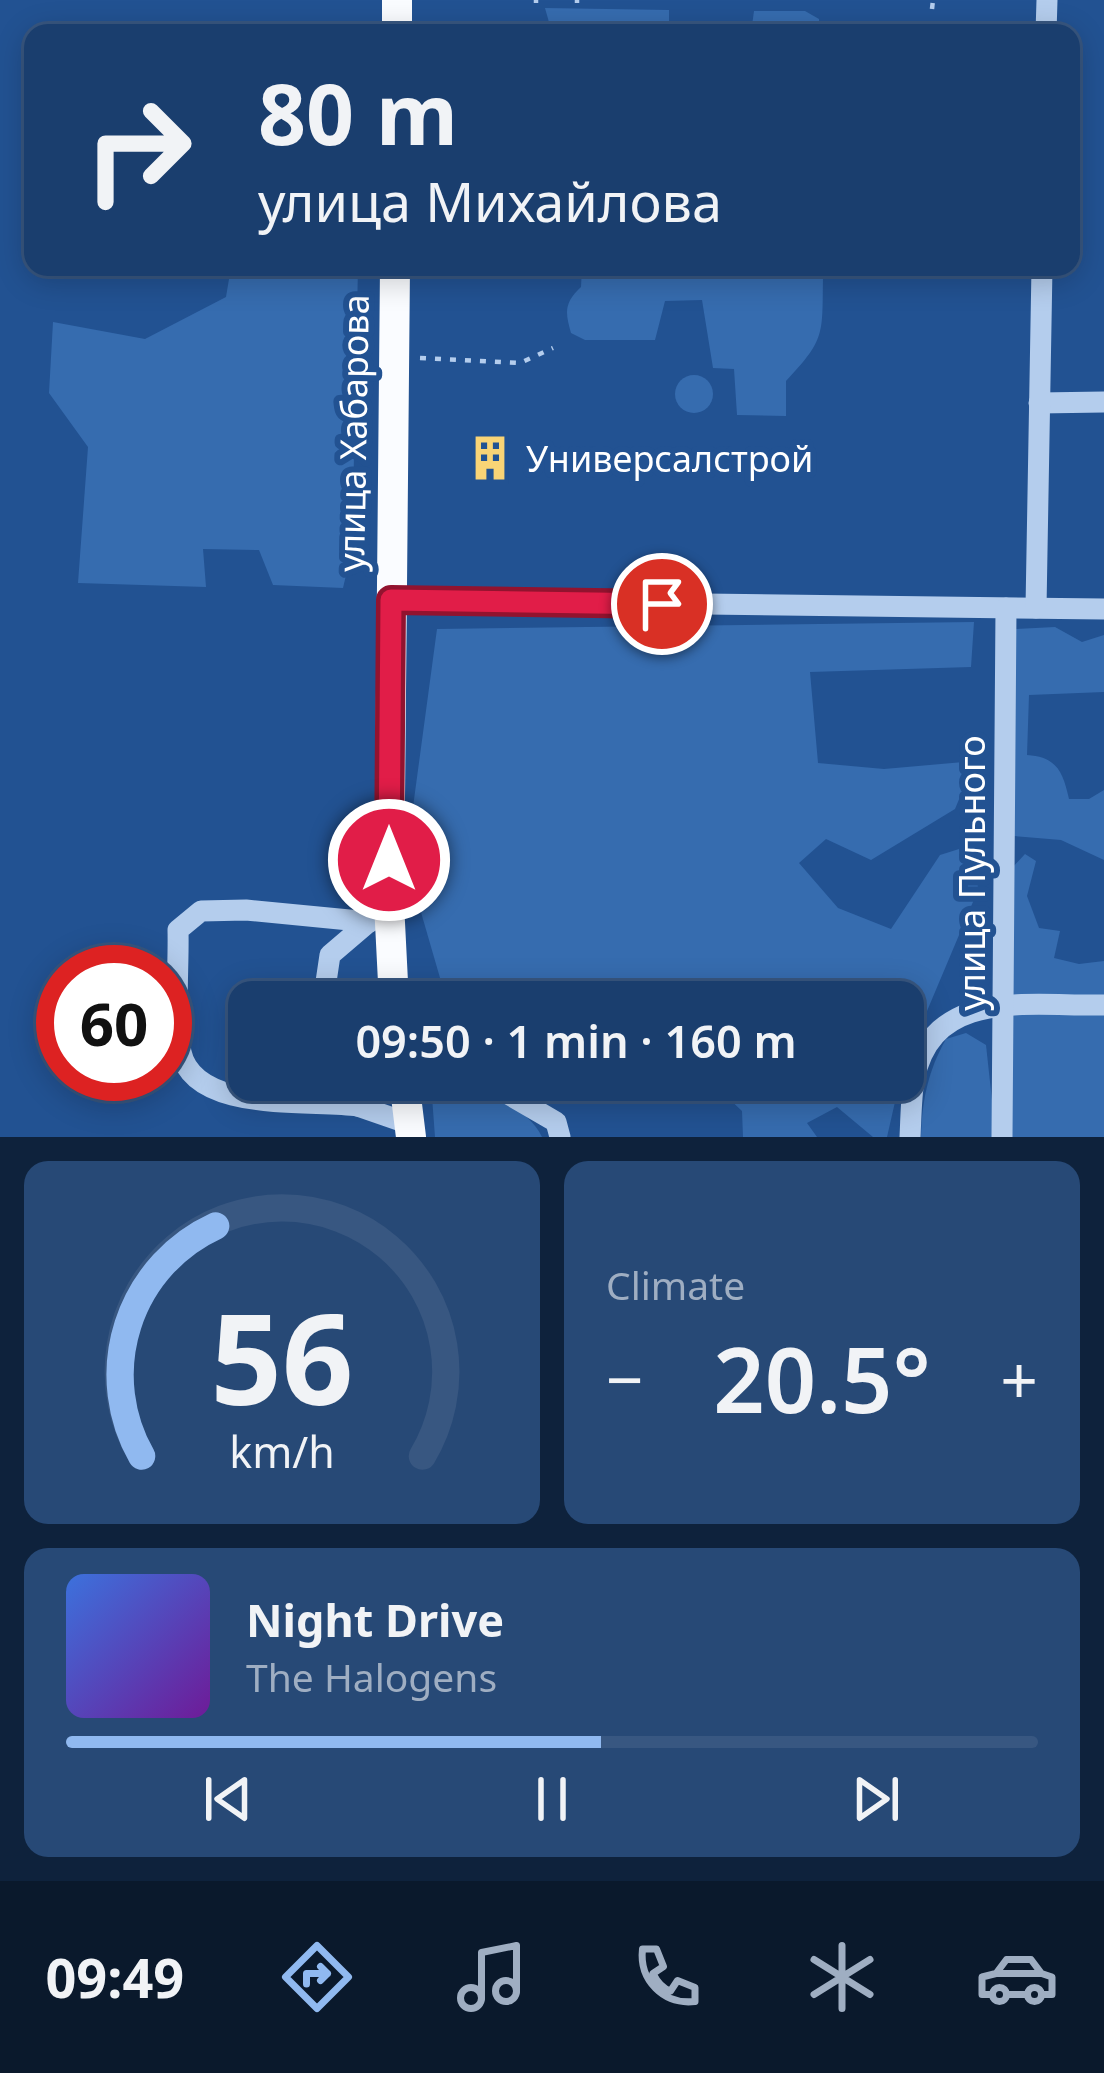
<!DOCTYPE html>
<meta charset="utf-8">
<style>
:root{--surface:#1a3e6e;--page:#274976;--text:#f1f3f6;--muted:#9faec2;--line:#385781;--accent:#90b9f0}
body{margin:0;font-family:"Noto Sans",sans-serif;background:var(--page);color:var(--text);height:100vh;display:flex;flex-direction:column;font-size:45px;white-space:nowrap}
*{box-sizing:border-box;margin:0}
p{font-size:39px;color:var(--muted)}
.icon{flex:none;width:66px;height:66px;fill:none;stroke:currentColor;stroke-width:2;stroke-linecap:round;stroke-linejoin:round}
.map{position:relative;height:1137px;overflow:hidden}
.panel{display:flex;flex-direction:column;gap:24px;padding:24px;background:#0e223c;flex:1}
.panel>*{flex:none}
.top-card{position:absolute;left:24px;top:24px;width:1056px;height:252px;border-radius:24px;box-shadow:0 6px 30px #0003,0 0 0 3px var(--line);background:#1a3e6e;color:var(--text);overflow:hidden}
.speed{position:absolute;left:36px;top:945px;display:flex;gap:24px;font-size:60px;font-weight:700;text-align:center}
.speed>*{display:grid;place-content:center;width:156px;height:156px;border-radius:50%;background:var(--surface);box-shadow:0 6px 30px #0003,0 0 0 3px var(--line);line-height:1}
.speed .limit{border:18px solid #d22;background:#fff;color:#111}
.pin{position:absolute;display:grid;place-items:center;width:102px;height:102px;color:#fff;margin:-51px;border:6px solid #fff;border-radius:50%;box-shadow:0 3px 12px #0007}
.me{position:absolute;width:132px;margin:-66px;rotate:0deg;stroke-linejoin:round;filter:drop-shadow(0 0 9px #0008)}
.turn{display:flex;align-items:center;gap:42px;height:252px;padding:0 36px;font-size:54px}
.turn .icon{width:156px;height:156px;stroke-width:2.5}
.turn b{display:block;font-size:84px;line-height:102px}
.big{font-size:90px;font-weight:600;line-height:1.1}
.panel .tile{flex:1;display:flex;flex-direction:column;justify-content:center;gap:18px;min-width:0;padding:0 42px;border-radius:24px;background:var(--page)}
.panel .dial{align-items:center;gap:0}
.dial svg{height:312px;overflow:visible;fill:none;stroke:var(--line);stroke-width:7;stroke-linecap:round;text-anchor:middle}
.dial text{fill:var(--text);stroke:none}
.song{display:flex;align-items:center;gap:36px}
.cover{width:144px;height:144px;border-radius:18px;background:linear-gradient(135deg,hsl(220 70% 55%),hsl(280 70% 35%))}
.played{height:12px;border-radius:6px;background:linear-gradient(90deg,var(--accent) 55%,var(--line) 55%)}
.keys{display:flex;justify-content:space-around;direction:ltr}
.heat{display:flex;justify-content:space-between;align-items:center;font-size:66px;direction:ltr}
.panel .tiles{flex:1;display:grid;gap:24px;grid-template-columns:1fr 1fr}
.tile:last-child{grid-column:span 2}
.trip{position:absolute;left:228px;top:981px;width:696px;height:120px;border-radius:24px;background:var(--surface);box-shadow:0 6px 30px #0003,0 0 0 3px var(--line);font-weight:600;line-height:120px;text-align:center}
.tabs{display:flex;height:192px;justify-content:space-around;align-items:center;background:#0a192c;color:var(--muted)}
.tabs .icon{width:84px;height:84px}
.tabs .current{color:var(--accent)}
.tabs b{font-size:54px;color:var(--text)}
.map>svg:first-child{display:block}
.green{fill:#366caf}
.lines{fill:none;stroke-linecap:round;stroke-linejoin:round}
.path{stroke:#b4cded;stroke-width:4.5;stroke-dasharray:6 9;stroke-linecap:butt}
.minor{stroke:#b4cded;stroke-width:21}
.major{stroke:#fafcff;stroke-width:30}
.route-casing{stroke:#92132f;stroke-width:30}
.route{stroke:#e11d48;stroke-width:21}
.labels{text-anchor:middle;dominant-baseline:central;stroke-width:12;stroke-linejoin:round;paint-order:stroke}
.street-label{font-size:36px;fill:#fff;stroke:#225292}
.poi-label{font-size:36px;fill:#fff;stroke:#225292;text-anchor:start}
</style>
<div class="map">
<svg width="1104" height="1137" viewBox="0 0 1104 1137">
<rect width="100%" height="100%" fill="#225292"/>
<!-- green -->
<g class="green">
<path d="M545 8 669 10V33H552Z"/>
<path d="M754 11H805L819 19V33H751Z"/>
<path d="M231 267H358L352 549 343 588 273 585 259 550 203 549 206 587 78 583 88 447 49 393 53 322 145 339 226 297Z"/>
<path d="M582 267H790L791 277 823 278C822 334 826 339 786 381V416L737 415 734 369 713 368 702 300 665 301 655 340H585L571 333C565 312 564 303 581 287Z"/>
<circle cx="694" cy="394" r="19"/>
<path d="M974 622 971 667 810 672 818 763 884 769 975 761 955 809 871 860 826 839 799 863 838 908 891 929 940 855 975 844 978 890 903 1068V1002H447L416 895 413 807 437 629Z"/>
<path d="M1055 627 1082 642 1104 635V692L1029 695 1027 755C1057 757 1063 772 1069 799H1089L1104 790V860L1061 840 1014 836 1015 629Z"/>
<path d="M1025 854 1036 861 1027 896 1039 928 1060 931 1054 958 1079 964 1104 961V1137H1010L1012 868Z"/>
<path d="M966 1033 986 1045 996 1137H921C922 1100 928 1071 946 1039Z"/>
<path d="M458 1080C487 1093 528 1107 542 1137H435L431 1083Z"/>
<path d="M709 1080H900L887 1137H873L837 1107 807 1123 817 1137H743L742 1111Z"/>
</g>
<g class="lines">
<!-- path -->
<g class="path">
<path d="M536 3V0"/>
<path d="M577 3V0"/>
<path d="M932 9 933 0"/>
<path d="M420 358 520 363 553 348"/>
</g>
<!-- minor -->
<g class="minor">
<path d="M1046 33 1047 0"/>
<path d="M1039 403 1104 402"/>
<path d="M391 600 1104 609"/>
<path d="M1036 608 1042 267"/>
<path d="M323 1002 330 955 371 920"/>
<path d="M337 1080 358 1106 410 1124"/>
<path d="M484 1080 556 1122 560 1137"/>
<path d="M358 1106C312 1099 194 1114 181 1052 174 1016 179 967 178 930L201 911 246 910 370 922"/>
<path d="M910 1137C911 1118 911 1098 914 1080 932 986 1032 1007 1104 1005"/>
<path d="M1002 1137 1006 608"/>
</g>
<!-- major -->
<g class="major">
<path d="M397 33V0"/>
<path d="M394 1002 389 903 395 267"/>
<path d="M404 1080 411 1137"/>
</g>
</g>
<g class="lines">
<!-- route casing -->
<g class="route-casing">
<path id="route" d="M389 860 391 600 662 604"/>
</g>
<!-- route -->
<use href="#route" class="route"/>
</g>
<!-- icons -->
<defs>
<g id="building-bare" transform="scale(3.6)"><path d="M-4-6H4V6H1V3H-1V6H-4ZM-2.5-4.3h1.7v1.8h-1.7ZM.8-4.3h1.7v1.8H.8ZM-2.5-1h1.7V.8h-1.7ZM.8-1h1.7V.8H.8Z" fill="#f9d476" stroke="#225292" stroke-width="2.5" paint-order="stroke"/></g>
</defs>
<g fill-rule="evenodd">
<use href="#building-bare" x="490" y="458"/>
</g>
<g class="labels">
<!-- street labels -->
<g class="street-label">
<text transform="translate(353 433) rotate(-89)">улица Хабарова</text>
<text transform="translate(971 873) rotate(-90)">улица Пульного</text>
</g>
<!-- poi labels -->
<g class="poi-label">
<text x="526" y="458">Универсалстрой</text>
</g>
</g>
</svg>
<div class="speed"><div class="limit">60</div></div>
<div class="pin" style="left:662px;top:604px;background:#d93025"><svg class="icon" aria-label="arrive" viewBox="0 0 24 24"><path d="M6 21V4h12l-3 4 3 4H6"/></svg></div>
<svg class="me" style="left:389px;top:860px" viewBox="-20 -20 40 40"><circle r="17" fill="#e11d48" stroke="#fff" stroke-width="3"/><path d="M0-11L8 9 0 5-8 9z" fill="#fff"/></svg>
<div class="trip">09:50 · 1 min · 160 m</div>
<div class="top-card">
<div class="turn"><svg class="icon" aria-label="right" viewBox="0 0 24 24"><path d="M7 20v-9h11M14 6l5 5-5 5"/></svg><div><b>80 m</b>улица Михайлова</div></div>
</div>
</div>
<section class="panel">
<div class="tiles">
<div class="tile dial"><svg viewBox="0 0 100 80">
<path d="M14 69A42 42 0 1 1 86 69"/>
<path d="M14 69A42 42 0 0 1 33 10" stroke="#90b9f0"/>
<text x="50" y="56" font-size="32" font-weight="700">56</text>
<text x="50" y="72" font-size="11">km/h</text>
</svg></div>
<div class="tile"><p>Climate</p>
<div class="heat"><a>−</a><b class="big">20.5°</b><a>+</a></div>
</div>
<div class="tile">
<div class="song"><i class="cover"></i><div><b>Night Drive</b><p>The Halogens</p></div></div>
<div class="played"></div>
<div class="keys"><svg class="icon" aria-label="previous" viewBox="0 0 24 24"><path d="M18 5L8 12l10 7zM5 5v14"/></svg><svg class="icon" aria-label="pause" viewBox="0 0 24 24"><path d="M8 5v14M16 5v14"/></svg><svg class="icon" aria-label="next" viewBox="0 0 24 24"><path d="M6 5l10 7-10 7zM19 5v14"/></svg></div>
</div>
</div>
</section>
<nav class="tabs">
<b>09:49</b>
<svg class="icon current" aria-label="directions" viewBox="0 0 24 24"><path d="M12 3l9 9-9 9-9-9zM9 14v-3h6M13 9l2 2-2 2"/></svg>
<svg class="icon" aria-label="music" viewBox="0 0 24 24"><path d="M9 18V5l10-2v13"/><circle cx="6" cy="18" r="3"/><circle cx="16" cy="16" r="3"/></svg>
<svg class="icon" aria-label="phone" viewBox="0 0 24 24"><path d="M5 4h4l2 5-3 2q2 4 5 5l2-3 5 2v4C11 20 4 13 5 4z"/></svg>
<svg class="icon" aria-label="climate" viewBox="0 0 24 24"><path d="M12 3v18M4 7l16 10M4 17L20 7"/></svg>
<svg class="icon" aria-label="car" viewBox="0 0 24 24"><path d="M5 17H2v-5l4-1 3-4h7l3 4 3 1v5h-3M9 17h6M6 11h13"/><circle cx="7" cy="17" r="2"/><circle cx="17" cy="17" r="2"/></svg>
</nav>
